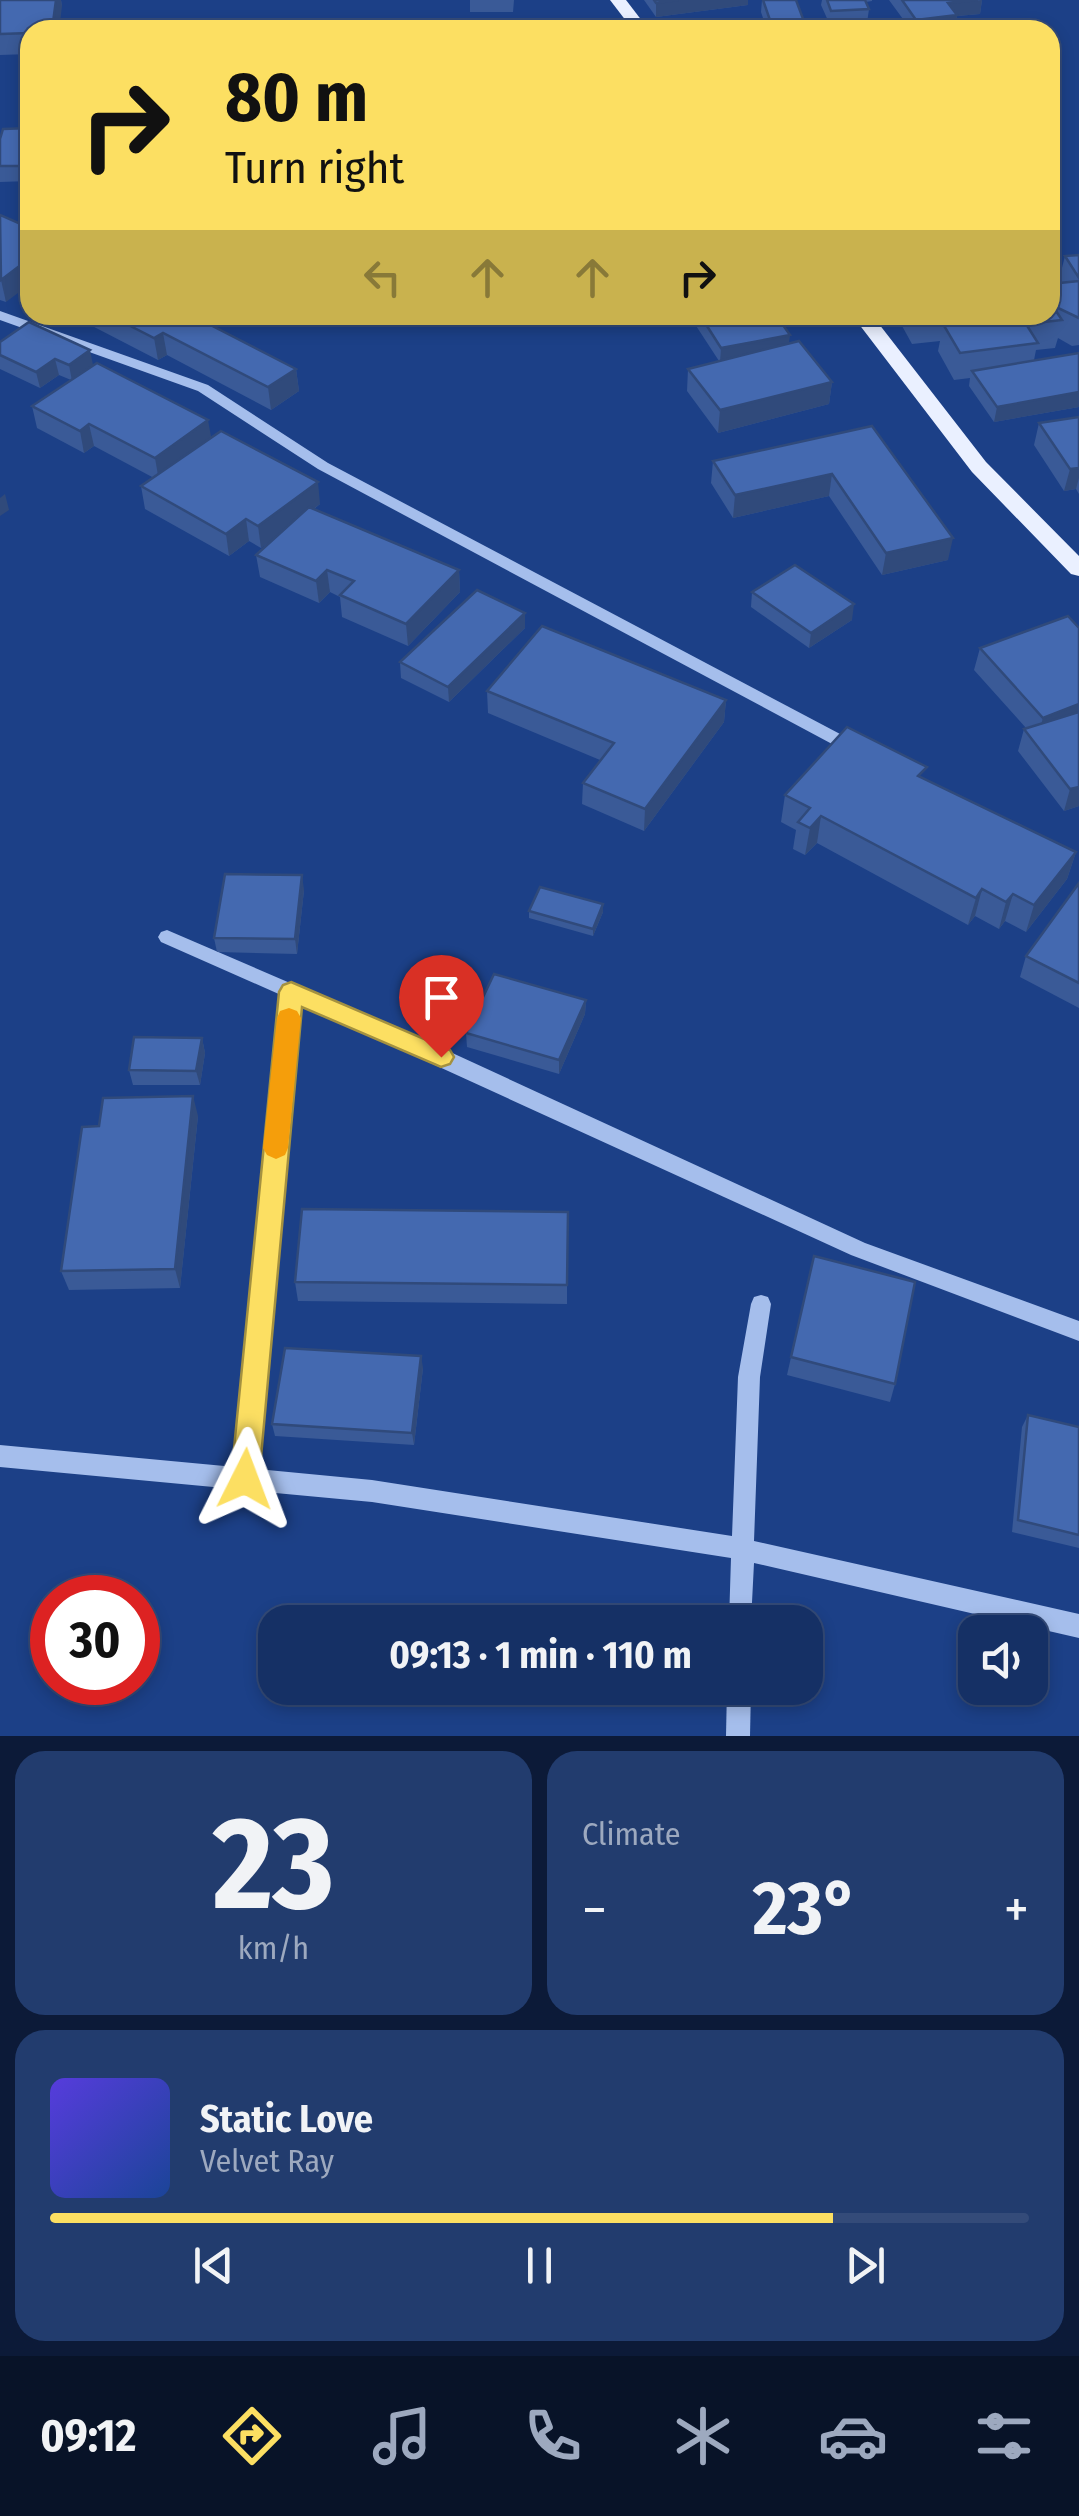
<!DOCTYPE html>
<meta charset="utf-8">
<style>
:root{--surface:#153065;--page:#223c6e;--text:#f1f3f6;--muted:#9da9bf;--line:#344b79;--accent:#fcdf62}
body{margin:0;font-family:"Fira Sans Condensed",sans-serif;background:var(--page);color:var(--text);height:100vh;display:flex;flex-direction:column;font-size:38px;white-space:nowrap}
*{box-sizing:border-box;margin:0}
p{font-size:32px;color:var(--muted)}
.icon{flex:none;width:55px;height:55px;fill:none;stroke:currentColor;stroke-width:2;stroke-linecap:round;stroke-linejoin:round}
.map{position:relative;height:1736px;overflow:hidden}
.details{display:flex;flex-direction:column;gap:15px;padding:15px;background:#0c1a38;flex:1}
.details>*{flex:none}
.hud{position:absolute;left:20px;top:20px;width:1040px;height:305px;border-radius:30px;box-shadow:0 5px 15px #0003,0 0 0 2px var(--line);background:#fcdf62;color:#111;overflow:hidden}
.tools{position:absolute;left:958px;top:1615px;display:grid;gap:20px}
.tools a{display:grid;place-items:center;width:90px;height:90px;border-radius:20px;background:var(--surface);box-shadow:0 5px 15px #0003,0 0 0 2px var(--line);font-size:50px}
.speed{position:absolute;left:30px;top:1575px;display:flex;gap:20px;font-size:50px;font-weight:700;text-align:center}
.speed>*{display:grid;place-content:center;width:130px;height:130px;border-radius:50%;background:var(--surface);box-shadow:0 5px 15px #0003,0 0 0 2px var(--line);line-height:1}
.speed .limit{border:15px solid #d22;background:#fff;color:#111}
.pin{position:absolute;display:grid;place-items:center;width:85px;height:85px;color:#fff;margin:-102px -42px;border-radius:50% 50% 50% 0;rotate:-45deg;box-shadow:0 0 10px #0007}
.pin .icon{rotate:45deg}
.me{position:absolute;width:110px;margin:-55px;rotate:3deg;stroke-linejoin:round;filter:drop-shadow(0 0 8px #0008)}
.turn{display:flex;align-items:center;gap:35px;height:210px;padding:0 40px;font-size:45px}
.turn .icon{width:130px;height:130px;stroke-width:2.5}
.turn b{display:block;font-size:70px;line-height:85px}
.lanes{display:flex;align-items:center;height:95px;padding:0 40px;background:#0003;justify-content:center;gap:50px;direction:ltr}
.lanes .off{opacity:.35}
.big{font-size:75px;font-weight:700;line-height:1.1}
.details .tile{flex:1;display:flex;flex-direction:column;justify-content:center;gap:15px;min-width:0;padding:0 35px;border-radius:30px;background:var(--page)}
.details .dial{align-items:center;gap:0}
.dial b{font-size:130px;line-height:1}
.song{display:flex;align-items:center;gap:30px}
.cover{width:120px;height:120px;border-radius:15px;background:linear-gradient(135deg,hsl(250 70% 55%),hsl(220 70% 35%))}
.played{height:10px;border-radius:5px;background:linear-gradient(90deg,var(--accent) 80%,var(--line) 80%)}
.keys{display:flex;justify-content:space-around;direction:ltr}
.heat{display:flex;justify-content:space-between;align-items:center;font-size:55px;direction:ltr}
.details .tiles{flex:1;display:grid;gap:15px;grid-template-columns:1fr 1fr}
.tile:last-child{grid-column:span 2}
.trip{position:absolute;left:258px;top:1605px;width:565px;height:100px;border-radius:30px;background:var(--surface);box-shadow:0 5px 15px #0003,0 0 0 2px var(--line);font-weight:700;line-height:100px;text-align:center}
.dock{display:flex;height:160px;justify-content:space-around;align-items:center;background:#081328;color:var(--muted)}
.dock .icon{width:70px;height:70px}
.dock .on{color:var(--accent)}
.dock b{font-size:45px;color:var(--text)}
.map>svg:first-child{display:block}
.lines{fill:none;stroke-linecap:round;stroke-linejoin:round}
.minor{fill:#a5beec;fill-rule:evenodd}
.major{fill:#eaf0ff;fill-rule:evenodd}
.wall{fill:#3a5a97}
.shaded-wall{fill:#304a7b}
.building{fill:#4469b0;stroke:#304a7b;stroke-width:2.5}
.route{fill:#fcdf62;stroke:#a49140;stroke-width:2.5}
.slow{fill:#f59e0b}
</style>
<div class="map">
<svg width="1079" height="1736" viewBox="0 0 1079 1736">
<rect width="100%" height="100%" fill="#1c4087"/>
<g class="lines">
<!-- minor -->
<g class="minor">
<path d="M0 311 208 385 328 463 859 744 861 748 859 752H847L318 469 198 391 0 320Z"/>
<path d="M167 930 448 1051 865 1243 1079 1321V1341L851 1255 299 1003 257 1469 372 1480 732 1536 738 1377 751 1304 754 1297 761 1295 768 1297 771 1304 760 1377 754 1541 1079 1614V1638L754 1563 751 1622H729L731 1558 372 1502 0 1467V1445L235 1467 281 995 161 942 158 937 161 932Z"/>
<path d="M727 1688H751L750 1736H726Z"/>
</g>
<!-- major -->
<g class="major">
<path d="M610 0H626L649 30H633Z"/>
<path d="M852 315H872L986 462 1079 556V576L1071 574 972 472Z"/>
</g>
</g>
<!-- wall -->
<g class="wall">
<path d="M0 0H61L62 6 30 30V54L0 55Z"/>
<path d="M470 0H514L513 12H470Z"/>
<path d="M644 0H748V5L656 17Z"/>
<path d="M762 0H796L805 24 804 30H767L761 12Z"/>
<path d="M822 0H872V1L866 2 869 9 867 23 830 25 821 5Z"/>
<path d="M889 0H982L980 14 957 16 955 29 911 30Z"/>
<path d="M30 128V181L0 182V139Z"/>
<path d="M0 215 6 302 0 300Z"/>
<path d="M1079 255V345L1072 346 1058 338 1055 348 1036 350 1034 360 1079 353V407L994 422 969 386 970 378 954 380 938 351 940 341 912 344 896 315H1050L1065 256Z"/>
<path d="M71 315H191L296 369 299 391 271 410 167 355 158 360Z"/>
<path d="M689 315H776L788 344 832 382 829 404 718 433 687 391 688 369 719 361Z"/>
<path d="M0 342 93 365 320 504 314 509 459 570 460 592 408 646 342 617 340 597 330 592 319 603 260 577 256 555 277 536 261 548 249 541 229 556 145 509 141 486 154 478 94 446 84 453 37 428 32 406 71 380 59 375 40 388 0 369Z"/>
<path d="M1079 417V494L1076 489 1064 491 1034 445 1039 423Z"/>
<path d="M872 426 948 560 882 575 829 496 733 518 711 483 713 461Z"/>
<path d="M752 592 852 620 809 648 751 607Z"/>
<path d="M525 613V628L449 702 401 678 400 662Z"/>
<path d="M1079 628V806L1064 811 1018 751 1024 729 1026 728 974 670 980 648Z"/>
<path d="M487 691 726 700 724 722 644 831 582 804 583 783 600 760 488 713Z"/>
<path d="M924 779 1076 852 1067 879 1026 932 1005 921 999 929 975 916 968 925 817 843 805 855 793 849 796 830 781 822 785 795Z"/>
<path d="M1079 883V1008L1020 977 1026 956Z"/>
<path d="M304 890 297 954 217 952 214 938Z"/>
<path d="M529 911 603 912 593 936 529 918Z"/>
<path d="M586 1000 585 1014 559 1074 467 1047 466 1033Z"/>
<path d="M202 1038 205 1053 200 1085H133L129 1070Z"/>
<path d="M198 1116 180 1288 69 1290 61 1271 99 1126Z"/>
<path d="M814 1256 895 1384 890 1402 787 1375Z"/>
<path d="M295 1282 567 1285V1304L298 1301Z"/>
<path d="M423 1368 414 1445 275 1436 272 1424Z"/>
<path d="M1028 1415 1079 1427V1548L1012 1532 1022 1427Z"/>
</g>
<!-- shaded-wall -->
<g class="shaded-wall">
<path d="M56 0H61L62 6 59 30H52Z"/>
<path d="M678 0H748V5L656 17V3Z"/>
<path d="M982 0 980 14 957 16 955 29 914 30 916 20 948 3Z"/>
<path d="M30 258V284L6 302 1 280Z"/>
<path d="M163 333 167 355 158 360 154 338Z"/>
<path d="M790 335 788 350 720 363 721 348Z"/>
<path d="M90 350 93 365 72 381 69 365Z"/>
<path d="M55 359 59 375 40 388 36 372Z"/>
<path d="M296 369 299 391 271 410 268 387Z"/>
<path d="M832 382 829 404 718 433 720 410Z"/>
<path d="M1079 392V407L994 422 997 407Z"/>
<path d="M208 420 212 442 159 481 155 458Z"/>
<path d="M89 424 94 446 84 453 80 431Z"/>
<path d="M1079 468V478L1076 489 1064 491 1070 469Z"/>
<path d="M832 474 829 496 733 518 735 495Z"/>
<path d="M318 482 320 504 261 548 258 526Z"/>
<path d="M5 494 9 510 0 516V498Z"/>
<path d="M246 519 249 541 229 556 226 534Z"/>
<path d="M953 538 948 560 882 575 886 553Z"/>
<path d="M327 570 330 592 319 603 316 581Z"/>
<path d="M459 570 460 592 408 646 406 624Z"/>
<path d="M854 604 852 620 809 648 811 633Z"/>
<path d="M525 613V628L449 702 448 687Z"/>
<path d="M726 700 724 722 644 831 645 809Z"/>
<path d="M1079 704V724L1036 740 1043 718Z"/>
<path d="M1079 787V806L1064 811 1070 789Z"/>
<path d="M821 816 817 843 805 855 810 828Z"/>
<path d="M1076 852 1067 879 1026 932 1034 905Z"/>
<path d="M302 875 304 890 297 954 295 939Z"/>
<path d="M982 889 975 916 968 925 976 898Z"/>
<path d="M1013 894 1005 921 999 929 1006 902Z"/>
<path d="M603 904V912L593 936V929Z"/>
<path d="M586 1000 585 1014 559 1074V1060Z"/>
<path d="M202 1038 205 1053 200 1085 196 1071Z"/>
<path d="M193 1096 198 1116 180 1288 175 1269Z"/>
<path d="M421 1356 423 1368 414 1445 412 1433Z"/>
</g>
<!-- building -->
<g class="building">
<path d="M0 0H56L52 30H30V33L0 34Z"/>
<path d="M654 0H678L656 3Z"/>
<path d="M763 0H796L805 24 772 26Z"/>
<path d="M827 0H865L869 9 831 11Z"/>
<path d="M902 0H978L948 3 957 15 916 20Z"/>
<path d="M555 27 556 30H500Z"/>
<path d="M30 128V166H0V139L3 129Z"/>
<path d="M0 215 30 228V258L1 280Z"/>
<path d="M1079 255V278L1065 256Z"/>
<path d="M1079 281V318L1052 305 1062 320 1026 324 1038 343 960 353 943 324 1015 315H1050V284Z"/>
<path d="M109 315H191L296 369 268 387 163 333 154 338Z"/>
<path d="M700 315H776L790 335 721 348Z"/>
<path d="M29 322 90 350 69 365 55 359 36 372 0 355V342Z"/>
<path d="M799 341 832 382 720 410 688 369Z"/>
<path d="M1079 353V392L997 407 972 371Z"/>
<path d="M97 363 208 420 155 458 89 424 80 431 32 406Z"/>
<path d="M1079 417V468L1070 469 1039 423Z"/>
<path d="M872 426 953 538 886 553 832 474 735 495 713 461Z"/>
<path d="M221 431 318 482 258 526 246 519 226 534 141 486Z"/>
<path d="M309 507 459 570 406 624 340 595 354 581 327 570 316 581 256 555Z"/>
<path d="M795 565 854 604 811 633 752 592Z"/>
<path d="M477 590 525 613 448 687 400 662Z"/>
<path d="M1068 616 1079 628V704L1043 718 980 648Z"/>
<path d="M542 626 726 700 645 809 583 783 614 743 487 691Z"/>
<path d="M1079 712V787L1070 789 1024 729Z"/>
<path d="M847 727 927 767 918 776 1076 852 1034 905 1013 894 1006 902 982 889 976 898 821 816 810 828 798 822 810 808 785 795Z"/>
<path d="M225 874 302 875 295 939 214 938Z"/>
<path d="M1079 883V983L1026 956Z"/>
<path d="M540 887 603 904 593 929 529 911Z"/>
<path d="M494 974 586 1000 559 1060 466 1033Z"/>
<path d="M134 1037 202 1038 196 1071 129 1070Z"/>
<path d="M193 1096 175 1269 61 1271 82 1127 99 1126 103 1098Z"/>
<path d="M302 1209 568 1212 567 1285 295 1282Z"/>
<path d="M814 1256 915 1282 895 1384 791 1357Z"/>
<path d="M285 1348 421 1356 412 1433 272 1424Z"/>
<path d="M1028 1415 1079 1427V1535L1018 1520Z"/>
</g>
<!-- route -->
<path class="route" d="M291 982 450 1050 454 1057 450 1064 441 1067 302 1007 259 1479 255 1489 245 1493 235 1489 231 1479 279 992 283 985Z"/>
<!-- slow -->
<path class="slow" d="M289 1008 297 1011 301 1018 288 1148 285 1155 276 1159 267 1155 263 1148 277 1018 280 1011Z"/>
</svg>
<div class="tools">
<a><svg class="icon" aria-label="sound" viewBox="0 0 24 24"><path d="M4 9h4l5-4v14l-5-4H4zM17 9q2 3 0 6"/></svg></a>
</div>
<div class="speed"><div class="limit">30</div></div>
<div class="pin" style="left:441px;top:1057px;background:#d93025"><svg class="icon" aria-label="arrive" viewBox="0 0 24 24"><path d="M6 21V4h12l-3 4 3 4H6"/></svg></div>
<svg class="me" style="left:245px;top:1479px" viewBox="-20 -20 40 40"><path d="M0-17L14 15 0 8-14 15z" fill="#fcdf62" stroke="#fff" stroke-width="4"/></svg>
<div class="trip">09:13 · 1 min · 110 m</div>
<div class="hud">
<div class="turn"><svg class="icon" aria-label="right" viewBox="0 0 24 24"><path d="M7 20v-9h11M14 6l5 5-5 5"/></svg><div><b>80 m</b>Turn right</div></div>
<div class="lanes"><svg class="icon off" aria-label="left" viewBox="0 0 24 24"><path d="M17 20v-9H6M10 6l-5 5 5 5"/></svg><svg class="icon off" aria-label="ahead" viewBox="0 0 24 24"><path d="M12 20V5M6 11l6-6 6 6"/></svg><svg class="icon off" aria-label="ahead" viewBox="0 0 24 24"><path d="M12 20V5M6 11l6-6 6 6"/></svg><svg class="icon" aria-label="right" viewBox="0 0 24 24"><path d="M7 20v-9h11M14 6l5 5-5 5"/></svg></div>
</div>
</div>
<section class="details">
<div class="tiles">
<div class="tile dial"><b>23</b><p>km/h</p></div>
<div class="tile"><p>Climate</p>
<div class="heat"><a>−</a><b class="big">23°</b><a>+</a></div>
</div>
<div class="tile">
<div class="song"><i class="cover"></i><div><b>Static Love</b><p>Velvet Ray</p></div></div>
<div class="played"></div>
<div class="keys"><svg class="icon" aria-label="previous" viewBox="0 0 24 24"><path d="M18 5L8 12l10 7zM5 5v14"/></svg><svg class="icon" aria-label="pause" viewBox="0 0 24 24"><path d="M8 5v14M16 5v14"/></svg><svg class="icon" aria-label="next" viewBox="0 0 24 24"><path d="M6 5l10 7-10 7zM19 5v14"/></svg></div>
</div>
</div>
</section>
<nav class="dock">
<b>09:12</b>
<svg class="icon on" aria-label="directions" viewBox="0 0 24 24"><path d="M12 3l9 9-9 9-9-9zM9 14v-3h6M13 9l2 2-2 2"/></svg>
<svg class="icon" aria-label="music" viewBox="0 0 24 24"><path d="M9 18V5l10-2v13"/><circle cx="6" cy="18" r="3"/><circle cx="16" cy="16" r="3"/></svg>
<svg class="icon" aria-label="phone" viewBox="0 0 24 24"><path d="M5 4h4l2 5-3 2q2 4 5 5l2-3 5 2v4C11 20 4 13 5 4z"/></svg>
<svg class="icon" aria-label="climate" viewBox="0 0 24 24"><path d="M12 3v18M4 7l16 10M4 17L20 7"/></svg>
<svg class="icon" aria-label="car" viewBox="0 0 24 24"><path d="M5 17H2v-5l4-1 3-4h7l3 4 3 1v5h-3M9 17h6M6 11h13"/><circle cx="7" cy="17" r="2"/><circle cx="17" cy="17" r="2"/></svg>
<svg class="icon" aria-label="filters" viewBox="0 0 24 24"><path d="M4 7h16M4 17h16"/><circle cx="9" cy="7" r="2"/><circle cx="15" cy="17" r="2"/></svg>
</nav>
